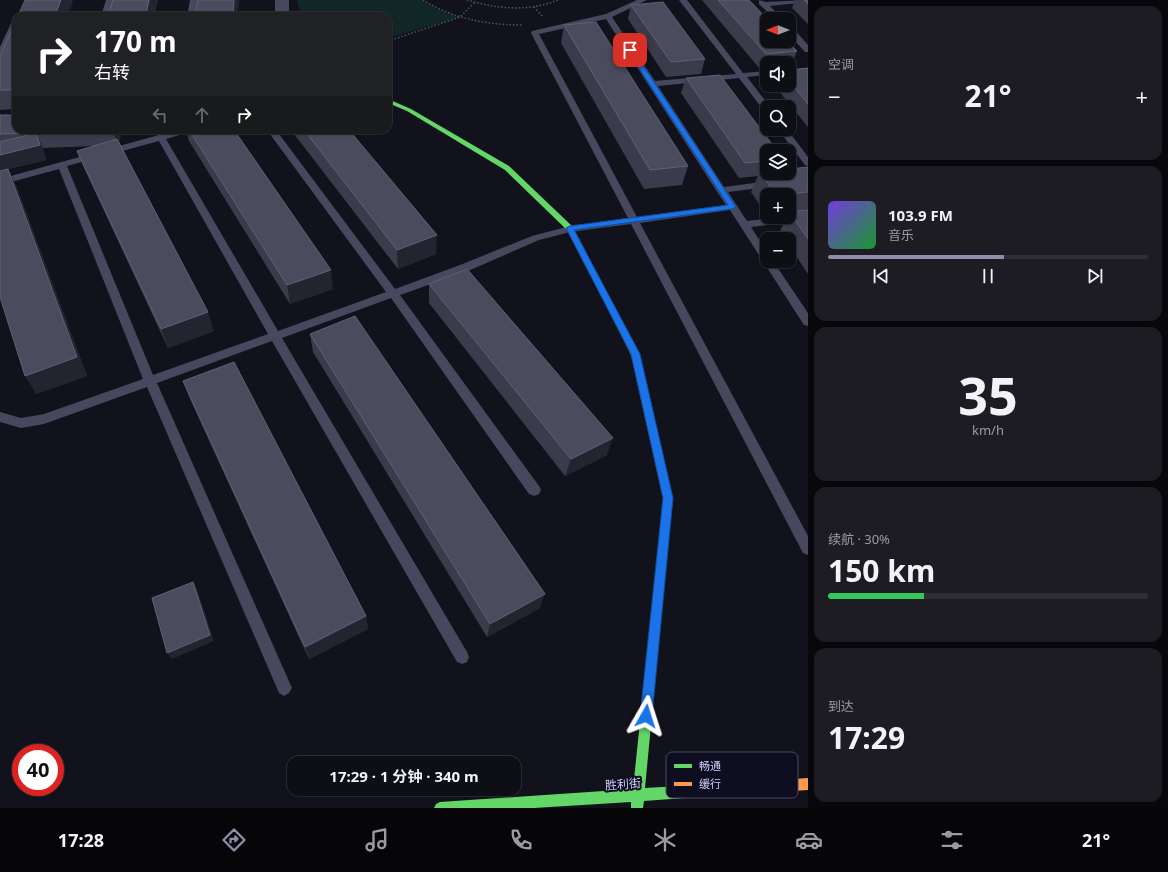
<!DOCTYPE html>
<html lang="zh">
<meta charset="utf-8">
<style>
:root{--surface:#0e0e15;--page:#1c1c22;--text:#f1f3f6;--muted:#9b9ca0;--line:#2e2e34;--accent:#8e8dae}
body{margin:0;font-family:"Noto Sans","Noto Sans SC",sans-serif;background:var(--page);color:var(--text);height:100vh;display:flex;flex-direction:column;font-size:15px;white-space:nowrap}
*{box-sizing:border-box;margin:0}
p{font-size:13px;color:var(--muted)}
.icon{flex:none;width:22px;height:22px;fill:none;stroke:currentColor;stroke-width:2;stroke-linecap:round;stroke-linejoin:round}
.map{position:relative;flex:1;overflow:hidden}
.panel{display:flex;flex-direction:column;gap:6px;padding:6px;background:#08080c;width:360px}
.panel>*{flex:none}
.top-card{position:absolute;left:12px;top:12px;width:380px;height:122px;border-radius:12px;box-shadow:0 1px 3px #0004,0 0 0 1px var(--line);background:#202124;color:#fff;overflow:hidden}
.needle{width:26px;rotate:270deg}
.tools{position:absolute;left:760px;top:12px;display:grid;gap:8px}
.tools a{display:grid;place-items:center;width:36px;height:36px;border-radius:8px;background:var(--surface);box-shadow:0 1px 3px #0004,0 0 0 1px var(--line);font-size:20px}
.speed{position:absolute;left:12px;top:744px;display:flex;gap:8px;font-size:20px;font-weight:700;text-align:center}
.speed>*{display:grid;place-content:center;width:52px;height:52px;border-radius:50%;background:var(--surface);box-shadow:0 1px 3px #0004,0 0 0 1px var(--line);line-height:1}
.speed .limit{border:6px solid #d22;background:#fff;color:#111}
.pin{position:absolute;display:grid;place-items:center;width:34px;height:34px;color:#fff;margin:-17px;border-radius:8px;box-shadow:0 2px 6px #0006}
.me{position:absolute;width:44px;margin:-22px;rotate:6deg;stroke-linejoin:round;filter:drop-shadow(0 0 3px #0008)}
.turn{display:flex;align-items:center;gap:14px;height:84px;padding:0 16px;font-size:18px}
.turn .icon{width:52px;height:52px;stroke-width:2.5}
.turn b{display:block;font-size:28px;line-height:34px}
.lanes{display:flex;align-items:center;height:38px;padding:0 16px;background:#0003;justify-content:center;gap:20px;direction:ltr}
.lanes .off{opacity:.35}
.big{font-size:30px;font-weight:700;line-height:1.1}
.panel .card{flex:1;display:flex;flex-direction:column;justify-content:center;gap:6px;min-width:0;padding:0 14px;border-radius:12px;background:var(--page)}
.panel .dial{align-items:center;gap:0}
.dial b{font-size:52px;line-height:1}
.song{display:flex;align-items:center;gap:12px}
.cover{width:48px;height:48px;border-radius:6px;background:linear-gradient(135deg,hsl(260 70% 55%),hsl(130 70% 35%))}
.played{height:4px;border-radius:2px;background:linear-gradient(90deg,var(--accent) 55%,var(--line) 55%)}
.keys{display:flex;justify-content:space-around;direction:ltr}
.heat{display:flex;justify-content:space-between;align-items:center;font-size:22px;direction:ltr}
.charge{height:6px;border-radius:3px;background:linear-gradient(90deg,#34c759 30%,var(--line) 0)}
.trip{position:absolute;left:287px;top:756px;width:234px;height:40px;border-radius:12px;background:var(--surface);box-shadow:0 1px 3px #0004,0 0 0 1px var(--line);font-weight:700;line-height:40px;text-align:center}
.tabs{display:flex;height:64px;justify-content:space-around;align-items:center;background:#060608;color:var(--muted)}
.tabs .icon{width:28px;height:28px}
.tabs .active{color:var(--accent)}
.tabs b{font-size:18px;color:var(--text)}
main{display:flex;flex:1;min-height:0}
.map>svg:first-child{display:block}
.green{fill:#112726}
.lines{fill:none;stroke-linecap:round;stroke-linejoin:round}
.path{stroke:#485863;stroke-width:1.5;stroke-dasharray:1.5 2;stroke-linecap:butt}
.lane{fill:#47485d;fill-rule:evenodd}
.street{fill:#47485d;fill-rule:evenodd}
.fast{fill:#63d668;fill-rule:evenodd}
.slow{fill:#ff974d;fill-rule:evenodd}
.wall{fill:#3b3b4b}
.shaded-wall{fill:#242430}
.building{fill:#4b4b5e;stroke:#606077}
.route{fill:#1a73e8;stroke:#114b97}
.labels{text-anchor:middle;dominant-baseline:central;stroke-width:4;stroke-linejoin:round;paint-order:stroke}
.near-street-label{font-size:12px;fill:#d0cffd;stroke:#0f0e20}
.key{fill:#0f0e20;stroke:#494862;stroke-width:1}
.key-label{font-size:11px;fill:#d0cffd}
</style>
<main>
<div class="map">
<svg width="808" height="808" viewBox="0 0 808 808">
<rect width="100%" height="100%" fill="#12121c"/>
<!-- green -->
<path class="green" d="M297 0H423L437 9 460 17 388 38V16H301Z"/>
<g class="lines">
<!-- path -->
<g class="path">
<path d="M423 0C454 19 487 25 523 25"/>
<path d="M467 0C497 9 529 12 558 0"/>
<path d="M534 7 543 17"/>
<path d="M388 41 460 17 474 3"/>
</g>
<!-- lane -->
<g class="lane">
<path d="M106 0H114L109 16H101Z"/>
<path d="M190 0H198L195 16H187Z"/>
<path d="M637 0H647L612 17 655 81 736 74 679 0H687L743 73 767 71V75L747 77 770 107H767V112L764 111 739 78 658 86 724 187 769 181 774 184 769 187 728 192 747 221 808 214V220L751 227 767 252V261H773L808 313V326L804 325 730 210 640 223 808 536V555L803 553 631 224 570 232 539 240 468 271 400 295 539 486 541 490 539 494 534 496 529 494 391 298 282 338 467 652 469 657 467 662 462 664 457 662 272 341 157 383 292 688 289 693 284 696 279 693 147 387 44 424 21 428 0 422V412L21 418 44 414 143 379 59 169 0 185V179L177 130H191L190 132 166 139 278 331 386 292 267 130H276L395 289 460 265 532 236 570 226 628 218 531 33 532 31 606 14ZM606 19 716 190 726 205 637 217 539 34ZM159 141 268 334 153 375 67 166Z"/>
<path d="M759 0 766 2 808 0V2L770 6 783 19H775L759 4Z"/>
<path d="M13 19H16V29L4 55 0 57V47Z"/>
<path d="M789 27H792L808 45V52H805L789 34Z"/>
<path d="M778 129H787L808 157V166L805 165Z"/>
</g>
<!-- street -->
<rect class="street" x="275" y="0" width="14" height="16"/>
<!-- fast -->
<g class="fast">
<path d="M388 99 411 109 509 166 573 227 626 329 625 331H619L567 230 505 170 407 111 388 103Z"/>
<path d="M661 563 665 565 666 568 645 788 712 784 716 786 718 790 716 794 712 796 644 801 643 808H631V802L534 808H434L436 804 440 802 633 789 656 568 657 565Z"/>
</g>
<!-- slow -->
<g class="slow">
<path d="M622 326 625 327 639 355 673 498 666 568 665 571 661 573 657 571 656 568 663 498 631 355 618 329Z"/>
<path d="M808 778V790L712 796 708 794 706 790 708 786 712 784Z"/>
</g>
</g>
<!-- wall -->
<g class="wall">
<path d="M702 0H749L797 51 791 66H789V63H767V68L760 69Z"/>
<path d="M795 0H808V24L792 8Z"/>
<path d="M631 5 705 59 701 74 666 77 628 19Z"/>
<path d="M16 20V109L0 110V56Z"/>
<path d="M564 25 688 166 682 185 644 189 561 43Z"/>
<path d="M808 68V127L774 85H789V70Z"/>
<path d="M686 78 767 151V173L808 167V274L789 245V239H785L780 231 787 217H789V195H767V215L751 192 758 176 739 178 681 93Z"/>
<path d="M0 115 122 130 119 142 214 331 168 348 85 170 77 151 94 146 42 148 46 160 8 169 17 188 87 376 36 394 0 297Z"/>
<path d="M186 130H234L333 289 290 304 189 141Z"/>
<path d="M291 130H349L436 254 398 269Z"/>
<path d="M429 284 607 455 565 476 429 303Z"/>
<path d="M310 334 540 608 487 637 313 352Z"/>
<path d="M183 381 366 616 368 629 309 659 190 399Z"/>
</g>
<!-- shaded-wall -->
<g class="shaded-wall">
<path d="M61 0H72L73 2 68 16H55Z"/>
<path d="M149 0H158L155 16H146Z"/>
<path d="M234 0H239L238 16H233Z"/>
<path d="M113 130H122L118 145 113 131Z"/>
<path d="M36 133 43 148 46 160 8 169 17 188 87 376 36 394 25 376 0 171V155Z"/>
<path d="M437 235 436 254 398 269 397 250Z"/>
<path d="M331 270 333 289 290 304 287 285Z"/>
<path d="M208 312 214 331 168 348 161 329Z"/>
<path d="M613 438 607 455 565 476 571 459Z"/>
<path d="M193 582 197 589 214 641 172 659 167 653Z"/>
<path d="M545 594 540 608 487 637 490 624Z"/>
<path d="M366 616 368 629 309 659 305 647Z"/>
</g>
<!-- building -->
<g class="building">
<path d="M25 0H61L55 16H18Z"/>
<path d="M113 0H149L146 16H108Z"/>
<path d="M198 0H234L233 16H195Z"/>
<path d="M718 0H749L767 19V41H787L797 51 766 54Z"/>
<path d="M804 0H808V4Z"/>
<path d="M663 2 705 59 671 62 631 5Z"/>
<path d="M16 20V90H0V56Z"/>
<path d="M596 22 688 166 650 170 564 25Z"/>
<path d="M808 68V104L789 81V70Z"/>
<path d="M720 75 777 151H767V161L745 163 686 78Z"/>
<path d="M0 115H16V130H113V131L0 134Z"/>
<path d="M189 130H234L331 270 287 285Z"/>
<path d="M304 130H349L437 235 397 250Z"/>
<path d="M36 133 40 145 0 155V142Z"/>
<path d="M117 139 208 312 161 329 77 151Z"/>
<path d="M808 167V192L779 195H776L760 172H767V173H789V169Z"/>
<path d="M8 169 77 357 25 376 0 297V171Z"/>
<path d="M808 210V239L789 212Z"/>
<path d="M467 269 613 438 571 459 429 284Z"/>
<path d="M355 316 545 594 490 624 310 334Z"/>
<path d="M234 362 366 616 305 647 183 381Z"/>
<path d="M193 582 210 635 167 653 152 598Z"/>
</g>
<!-- route -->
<path class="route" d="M628 49 633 50 736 207 732 209 574 230 640 354 673 498 652 716 650 721 646 722 642 721 640 716 663 498 631 354 566 228 570 226 728 205 627 50Z"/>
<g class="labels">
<!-- near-street labels -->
<g class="near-street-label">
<text transform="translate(623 784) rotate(-4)">胜利街</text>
</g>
</g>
<!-- legend -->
<rect x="666" y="752" width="132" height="46" rx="6" class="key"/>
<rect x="674" y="764" width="18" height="4" fill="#63d668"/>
<rect x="674" y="782" width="18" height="4" fill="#ff974d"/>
<g class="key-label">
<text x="699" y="770">畅通</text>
<text x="699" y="788">缓行</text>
</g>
</svg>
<div class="tools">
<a><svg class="needle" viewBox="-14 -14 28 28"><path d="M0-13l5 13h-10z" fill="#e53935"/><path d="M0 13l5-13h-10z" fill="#9b9ca0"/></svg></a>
<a><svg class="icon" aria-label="sound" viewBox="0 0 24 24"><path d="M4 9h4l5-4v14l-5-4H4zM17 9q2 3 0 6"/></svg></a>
<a><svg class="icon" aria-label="search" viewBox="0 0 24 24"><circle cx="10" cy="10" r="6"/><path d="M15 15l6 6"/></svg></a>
<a><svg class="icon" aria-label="layers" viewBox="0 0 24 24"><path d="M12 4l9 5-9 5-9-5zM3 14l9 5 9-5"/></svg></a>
<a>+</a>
<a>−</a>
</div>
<div class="speed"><div class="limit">40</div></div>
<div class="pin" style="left:630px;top:50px;background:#d93025"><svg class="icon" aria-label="arrive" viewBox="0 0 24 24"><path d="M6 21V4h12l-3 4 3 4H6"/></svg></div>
<svg class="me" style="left:646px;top:716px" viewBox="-20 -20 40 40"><path d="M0-17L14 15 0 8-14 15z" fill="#1a73e8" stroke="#fff" stroke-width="4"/></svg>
<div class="trip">17:29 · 1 分钟 · 340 m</div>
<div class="top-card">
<div class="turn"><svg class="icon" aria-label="right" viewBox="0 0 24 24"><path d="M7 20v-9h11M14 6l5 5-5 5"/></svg><div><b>170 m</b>右转</div></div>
<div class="lanes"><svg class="icon off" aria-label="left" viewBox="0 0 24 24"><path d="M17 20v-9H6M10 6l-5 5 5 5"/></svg><svg class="icon off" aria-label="ahead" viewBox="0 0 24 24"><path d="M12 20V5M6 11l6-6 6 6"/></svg><svg class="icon" aria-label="right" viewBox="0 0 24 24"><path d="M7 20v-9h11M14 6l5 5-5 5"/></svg></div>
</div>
</div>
<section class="panel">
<div class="card"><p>空调</p>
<div class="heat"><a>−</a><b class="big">21°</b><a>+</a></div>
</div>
<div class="card">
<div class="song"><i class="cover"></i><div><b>103.9 FM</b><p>音乐</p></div></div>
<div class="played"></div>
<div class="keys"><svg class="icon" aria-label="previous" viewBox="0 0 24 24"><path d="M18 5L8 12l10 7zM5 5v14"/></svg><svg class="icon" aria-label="pause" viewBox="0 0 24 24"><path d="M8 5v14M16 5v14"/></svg><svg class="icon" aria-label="next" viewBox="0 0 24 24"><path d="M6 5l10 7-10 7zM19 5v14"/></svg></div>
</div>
<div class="card dial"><b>35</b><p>km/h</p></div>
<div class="card"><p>续航 · 30%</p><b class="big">150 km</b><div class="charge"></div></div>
<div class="card"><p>到达</p><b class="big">17:29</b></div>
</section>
</main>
<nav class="tabs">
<b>17:28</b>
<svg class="icon active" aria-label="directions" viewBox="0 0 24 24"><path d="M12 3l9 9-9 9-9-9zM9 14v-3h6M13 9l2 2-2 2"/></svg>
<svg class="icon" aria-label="music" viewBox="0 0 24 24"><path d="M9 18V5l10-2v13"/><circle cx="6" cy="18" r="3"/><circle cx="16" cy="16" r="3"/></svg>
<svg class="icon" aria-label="phone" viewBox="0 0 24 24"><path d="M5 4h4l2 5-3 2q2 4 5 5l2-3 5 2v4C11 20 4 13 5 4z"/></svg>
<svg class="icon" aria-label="climate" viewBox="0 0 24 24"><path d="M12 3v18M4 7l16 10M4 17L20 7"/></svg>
<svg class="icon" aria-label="car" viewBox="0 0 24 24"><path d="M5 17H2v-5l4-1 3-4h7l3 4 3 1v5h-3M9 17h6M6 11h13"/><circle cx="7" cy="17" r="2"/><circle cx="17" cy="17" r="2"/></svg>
<svg class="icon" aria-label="filters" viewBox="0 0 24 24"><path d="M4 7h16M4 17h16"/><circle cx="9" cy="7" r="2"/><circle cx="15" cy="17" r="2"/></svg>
<b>21°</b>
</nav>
